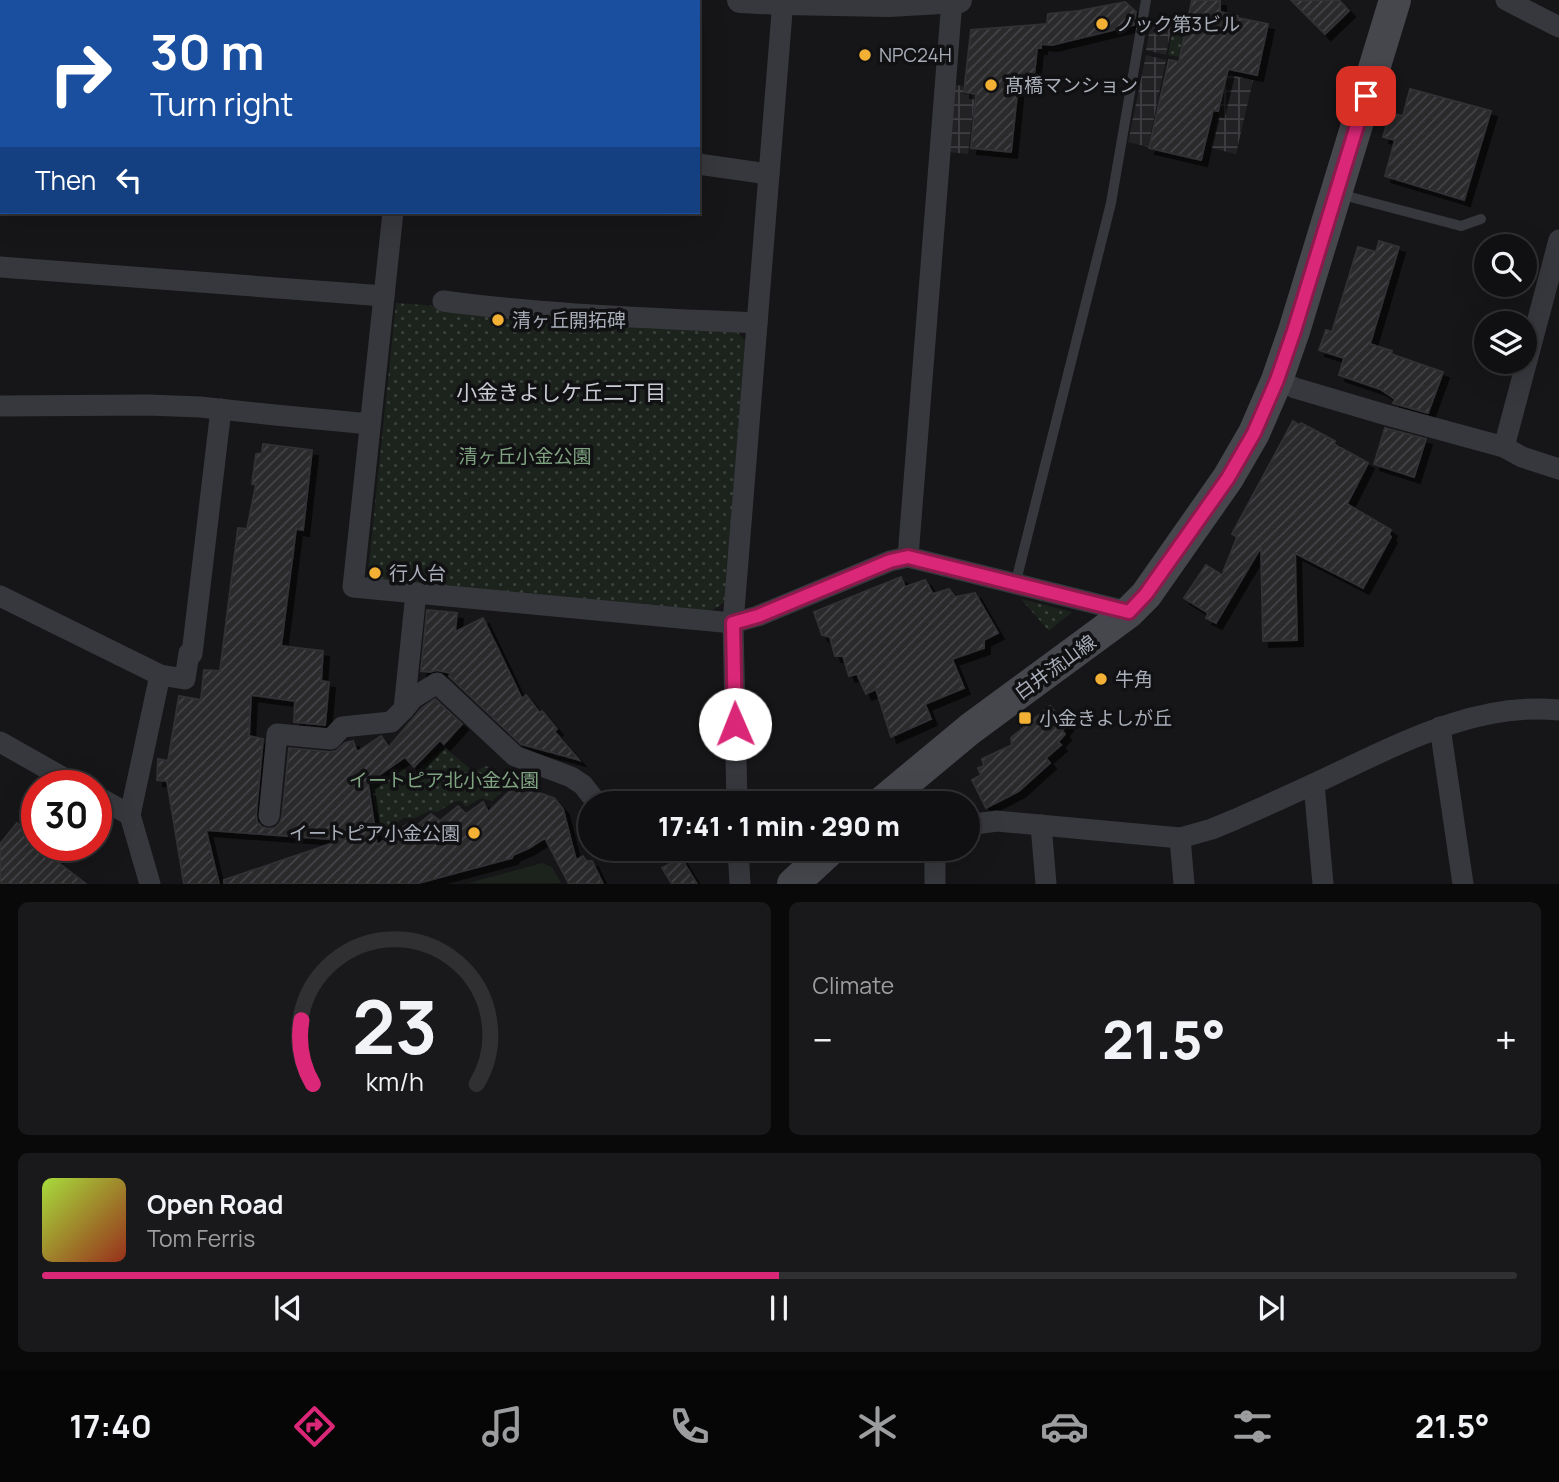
<!DOCTYPE html>
<meta charset="utf-8">
<style>
:root{--surface:#101012;--page:#19191b;--text:#f1f3f6;--muted:#9c9d9f;--line:#303032;--accent:#db2777}
body{margin:0;font-family:Manrope,"Noto Sans JP",sans-serif;background:var(--page);color:var(--text);height:100vh;display:flex;flex-direction:column;font-size:26px;white-space:nowrap}
*{box-sizing:border-box;margin:0}
p{font-size:23px;color:var(--muted)}
.icon{flex:none;width:38px;height:38px;fill:none;stroke:currentColor;stroke-width:2;stroke-linecap:round;stroke-linejoin:round}
.map{position:relative;height:884px;overflow:hidden}
.details{display:flex;flex-direction:column;gap:18px;padding:18px;background:#09090a;flex:1}
.details>*{flex:none}
.top-card{position:absolute;left:0px;top:0px;width:700px;height:214px;box-shadow:0 7px 28px #0002,0 0 0 2px var(--line);background:#1a4fa0;color:#fff;overflow:hidden}
.controls{position:absolute;left:1474px;top:234px;display:grid;gap:14px}
.controls a{display:grid;place-items:center;width:63px;height:63px;border-radius:50%;background:var(--surface);box-shadow:0 7px 28px #0002,0 0 0 2px var(--line);font-size:35px}
.speed{position:absolute;left:21px;top:770px;display:flex;gap:14px;font-size:35px;font-weight:700;text-align:center}
.speed>*{display:grid;place-content:center;width:91px;height:91px;border-radius:50%;background:var(--surface);box-shadow:0 7px 28px #0002,0 0 0 2px var(--line);line-height:1}
.speed .limit{border:10px solid #d22;background:#fff;color:#111}
.pin{position:absolute;display:grid;place-items:center;width:60px;height:60px;color:#fff;margin:-30px;border-radius:14px;box-shadow:0 4px 10px #0006}
.me{position:absolute;width:77px;margin:-38px;rotate:359deg;stroke-linejoin:round;filter:drop-shadow(0 0 5px #0008)}
.turn{display:flex;align-items:center;gap:24px;height:147px;padding:0 35px;font-size:32px}
.turn .icon{width:91px;height:91px;stroke-width:2.5}
.turn b{display:block;font-size:49px;line-height:60px}
.then{display:flex;align-items:center;height:66px;padding:0 35px;background:#0003;gap:14px;font-size:26px}
.big{font-size:52px;font-weight:800;line-height:1.1}
.details .tile{flex:1;display:flex;flex-direction:column;justify-content:center;gap:10px;min-width:0;padding:0 24px;border-radius:10px;background:var(--page)}
.details .dial{align-items:center;gap:0}
.dial svg{height:182px;overflow:visible;fill:none;stroke:var(--line);stroke-width:7;stroke-linecap:round;text-anchor:middle}
.dial text{fill:var(--text);stroke:none}
.song{display:flex;align-items:center;gap:21px}
.cover{width:84px;height:84px;border-radius:10px;background:linear-gradient(135deg,hsl(80 70% 55%),hsl(10 70% 35%))}
.played{height:7px;border-radius:4px;background:linear-gradient(90deg,var(--accent) 50%,var(--line) 50%)}
.keys{display:flex;justify-content:space-around;direction:ltr}
.heat{display:flex;justify-content:space-between;align-items:center;font-size:38px;direction:ltr}
.details .tiles{flex:1;display:grid;gap:18px;grid-template-columns:1fr 1fr}
.tile:last-child{grid-column:span 2}
.trip{position:absolute;left:578px;top:791px;width:402px;height:70px;border-radius:35px;background:var(--surface);box-shadow:0 7px 28px #0002,0 0 0 2px var(--line);font-weight:800;line-height:70px;text-align:center}
.tab-bar{display:flex;height:112px;justify-content:space-around;align-items:center;background:#060607;color:var(--muted)}
.tab-bar .icon{width:49px;height:49px}
.tab-bar .on{color:var(--accent)}
.tab-bar b{font-size:32px;color:var(--text)}
.map>svg:first-child{display:block}
.industrial{fill:url(#industrial-grid)}
.grass{fill:#1c231d}
.park{fill:url(#park-dots)}
.building{fill:url(#building-hatch);stroke:#303034;stroke-width:2;filter:url(#shadow)}
.lines{fill:none;stroke-linecap:round;stroke-linejoin:round}
.service{stroke:#37383d;stroke-width:10}
.minor{stroke:#37383d;stroke-width:21}
.tertiary{stroke:#37383d;stroke-width:26}
.secondary{stroke:#45474d;stroke-width:32}
.route-casing{stroke:#8e194d;stroke-width:18}
.route{stroke:#db2777;stroke-width:12}
.poi-dot{fill:#f2b134;stroke:#111113;stroke-width:2.5}
.labels{text-anchor:middle;dominant-baseline:central;stroke-width:7;stroke-linejoin:round;paint-order:stroke}
.poi-label{font-size:19px;fill:#a8adb8;stroke:#111113;text-anchor:start}
.park-label{font-size:19px;fill:#7fa381;stroke:#111113}
.street-label{font-size:19px;fill:#a8adb8;stroke:#111113}
.neighbourhood-label{font-size:21px;fill:#c9ccd4;stroke:#111113}
</style>
<div class="map">
<svg width="1559" height="884" viewBox="0 0 1559 884">
<defs>
<pattern id="industrial-grid" width="8" height="8" patternUnits="userSpaceOnUse" patternTransform="scale(1.75)"><rect width="8" height="8" fill="#222225"/><path d="M0 4h8M4 0v8" fill="none" stroke="#3f3f43"/></pattern>
<pattern id="park-dots" width="8" height="8" patternUnits="userSpaceOnUse" patternTransform="scale(1.75)"><rect width="8" height="8" fill="#1c231d"/><path d="M2 2h.1M6 6h.1" fill="none" stroke="#3a403c" stroke-width="1.8" stroke-linecap="round"/></pattern>
<pattern id="building-hatch" width="6" height="6" patternUnits="userSpaceOnUse" patternTransform="scale(1.75)"><rect width="6" height="6" fill="#29292c"/><path d="M-1 1l2-2M0 6l6-6M5 7l2-2" fill="none" stroke="#454548"/></pattern>
<filter id="shadow"><feDropShadow dx="6" dy="6" stdDeviation="0" flood-color="#0009"/></filter>
</defs>
<rect width="100%" height="100%" fill="#161618"/>
<!-- industrial -->
<g class="industrial">
<path d="M1173 18 1166 55 1146 50 1151 22Z"/>
<path d="M1146 55 1166 60 1148 147 1128 142Z"/>
<path d="M1228 74 1253 80 1236 154 1211 148Z"/>
<path d="M955 85 963 86V94L975 95 968 154 948 152Z"/>
</g>
<!-- grass -->
<path class="grass" d="M542 863 552 867 561 883H468Z"/>
<!-- park -->
<g class="park">
<path d="M1208 12 1212 63 1168 55 1175 17Z"/>
<path d="M396 303 735 328 745 341 725 602 711 611 367 582Z"/>
<path d="M1021 599 1072 612 1049 631Z"/>
<path d="M445 748 474 772 486 766 501 773 513 782 492 801 481 798 466 807 461 801 453 802 438 812 429 811 415 818H404L382 833 370 786 400 768 416 773 423 765Z"/>
</g>
<!-- building -->
<g class="building">
<path d="M1192 0H1220V12L1238 16V18L1268 24 1257 75 1228 69 1218 111 1213 110 1201 160 1149 148 1169 60 1179 62Z"/>
<path d="M1291 0H1339L1349 11 1325 34Z"/>
<path d="M1125 2 1136 12 1134 25 1052 45 1041 44V48H1037L1034 77 1019 76 1011 152 971 148 976 94 964 92 971 30 1047 24 1048 14 1078 11Z"/>
<path d="M1410 89 1491 111 1464 200 1385 176 1395 140 1383 137 1390 113 1403 116Z"/>
<path d="M1379 241 1399 247 1370 344 1392 351 1391 354 1443 372 1428 413 1393 403 1395 399 1380 389 1339 375 1344 358 1319 350 1326 330 1332 332 1358 247 1376 252Z"/>
<path d="M1293 421 1299 425 1301 423 1335 441 1334 444 1368 463 1347 504 1391 530 1389 535 1391 537 1363 588 1295 553 1297 640 1263 641 1261 547 1216 623 1206 618 1208 613 1184 598 1206 565 1222 575 1237 537 1232 534Z"/>
<path d="M1385 428 1426 439 1414 477 1374 464Z"/>
<path d="M263 444 312 450 303 530 296 529 281 646 323 651 321 681 329 682 325 725 294 722 295 701 251 695 249 736 263 739 256 815 257 822 262 827 268 829 275 828 280 823 282 817 289 748 330 752 336 751 345 743 353 741 357 752 381 736 389 747 422 708 435 699 462 724 444 744 440 740 414 767 405 757 368 783 377 845 409 823 415 827 431 814 440 821 458 806 466 814 483 802 488 812 516 785 554 798 563 809 576 860 583 856 586 861H592L603 884H569L545 838 529 848 513 855 512 858 415 884H224V880L342 840 206 830 219 884H184L167 781 157 780 158 759 168 761 179 696 201 700 204 670 220 671 238 528 247 529 256 484H252L256 454 262 453Z"/>
<path d="M901 577 905 587 925 580 933 594 949 589 955 597 975 593 998 633 984 640V648L952 659 964 688 925 704 931 719 891 737 876 689 866 694 857 674 849 676 843 656H835L830 637 822 635 814 612Z"/>
<path d="M427 610 457 613 455 632 483 618 522 699 526 695 540 713 542 711 557 729 554 731 579 760 521 744 449 676 451 673 436 670 430 672 421 671Z"/>
<path d="M1050 706 1067 725 1062 731 1065 734 1058 742 1061 745 1046 758 1050 763 1019 791 986 808 972 780 981 775 978 768 984 766 982 759 1012 745 1011 738Z"/>
<path d="M17 823 37 839V845H44L58 856 55 860 86 884H0V844Z"/>
<path d="M681 858 697 884H672L662 868Z"/>
</g>
<g class="lines">
<!-- service -->
<g class="service">
<path d="M1339 194 1461 226 1481 219"/>
<path d="M1015 585 1111 203 1146 0"/>
</g>
<!-- minor -->
<g class="minor">
<path d="M392 0V2"/>
<path d="M1506 0 1559 27"/>
<path d="M0 109 2 110"/>
<path d="M698 164 769 174"/>
<path d="M393 212 353 587 733 623 758 616 890 561 908 557 1129 612"/>
<path d="M0 267 384 296"/>
<path d="M443 301C547 315 652 318 757 323"/>
<path d="M1277 380 1295 388 1383 414 1504 447 1522 457 1559 469"/>
<path d="M0 406 148 405 200 407 275 415 370 424"/>
<path d="M1504 447 1559 240"/>
<path d="M908 557 952 0"/>
<path d="M0 596 160 675"/>
<path d="M404 709 413 698 437 683 515 756 571 777 583 785 597 803"/>
<path d="M1440 727 1463 884"/>
<path d="M0 742 78 786"/>
<path d="M1314 784 1323 884"/>
<path d="M96 796 130 815"/>
<path d="M737 803 733 623 783 0"/>
<path d="M269 816 277 734 331 739 342 727 391 722 404 709 416 593"/>
<path d="M968 825 997 821 1180 838 1212 829 1236 819C1272 803 1308 787 1343 770 1411 738 1482 702 1559 710"/>
<path d="M1041 825 1046 884"/>
<path d="M1180 838 1184 884"/>
<path d="M738 849 740 884"/>
<path d="M935 849V884"/>
<path d="M150 884 130 815 160 675 185 679 189 653 192 654 221 409"/>
</g>
<!-- tertiary -->
<path class="tertiary" d="M740 0 783 2 889 4 959 0"/>
<!-- secondary -->
<g class="secondary">
<path d="M881 803 970 729 1129 612 1146 595 1228 478 1254 433 1277 380 1294 331 1395 0"/>
<path d="M793 884 831 849"/>
</g>
</g>
<g class="lines">
<!-- route casing -->
<g class="route-casing">
<path id="route" d="M735 724 733 623 758 616 890 561 908 557 1129 612 1146 594 1228 478 1254 433 1277 380 1294 331 1366 96"/>
</g>
<!-- route -->
<use href="#route" class="route"/>
</g>
<!-- markers -->
<g class="poi-dot">
<circle cx="1102" cy="24" r="7"/>
<circle cx="865" cy="55" r="7"/>
<circle cx="991" cy="85" r="7"/>
<circle cx="498" cy="320" r="7"/>
<circle cx="375" cy="573" r="7"/>
<circle cx="1101" cy="679" r="7"/>
<rect x="1018" y="711" width="14" height="14" rx="3.5"/>
<circle cx="474" cy="833" r="7"/>
</g>
<g class="labels">
<!-- poi labels -->
<g class="poi-label">
<text x="1116" y="24">ノック第3ビル</text>
<text x="879" y="55">NPC24H</text>
<text x="1005" y="85">髙橋マンション</text>
<text x="512" y="320">清ヶ丘開拓碑</text>
<text x="389" y="573">行人台</text>
<text x="1115" y="679">牛角</text>
<text x="1039" y="718">小金きよしが丘</text>
<text x="460" y="833" text-anchor="end">イートピア小金公園</text>
</g>
<!-- park labels -->
<g class="park-label">
<text x="525" y="456">清ヶ丘小金公園</text>
<text x="444" y="780">イートピア北小金公園</text>
</g>
<!-- street labels -->
<g class="street-label">
<text transform="translate(1055 667) rotate(-36)">白井流山線</text>
</g>
<!-- neighbourhood labels -->
<g class="neighbourhood-label">
<text x="561" y="392">小金きよしケ丘二丁目</text>
</g>
</g>
</svg>
<div class="controls">
<a><svg class="icon" aria-label="search" viewBox="0 0 24 24"><circle cx="10" cy="10" r="6"/><path d="M15 15l6 6"/></svg></a>
<a><svg class="icon" aria-label="layers" viewBox="0 0 24 24"><path d="M12 4l9 5-9 5-9-5zM3 14l9 5 9-5"/></svg></a>
</div>
<div class="speed"><div class="limit">30</div></div>
<div class="pin" style="left:1366px;top:96px;background:#d93025"><svg class="icon" aria-label="arrive" viewBox="0 0 24 24"><path d="M6 21V4h12l-3 4 3 4H6"/></svg></div>
<svg class="me" style="left:735px;top:724px" viewBox="-20 -20 40 40"><circle r="19" fill="#fff"/><path d="M0-13L10 11 0 6-10 11z" fill="#db2777"/></svg>
<div class="trip">17:41 · 1 min · 290 m</div>
<div class="top-card">
<div class="turn"><svg class="icon" aria-label="right" viewBox="0 0 24 24"><path d="M7 20v-9h11M14 6l5 5-5 5"/></svg><div><b>30 m</b>Turn right</div></div>
<div class="then">Then<svg class="icon" aria-label="left" viewBox="0 0 24 24"><path d="M17 20v-9H6M10 6l-5 5 5 5"/></svg></div>
</div>
</div>
<section class="details">
<div class="tiles">
<div class="tile dial"><svg viewBox="0 0 100 80">
<path d="M14 69A42 42 0 1 1 86 69"/>
<path d="M14 69A42 42 0 0 1 9 41" stroke="#db2777"/>
<text x="50" y="56" font-size="32" font-weight="700">23</text>
<text x="50" y="72" font-size="11">km/h</text>
</svg></div>
<div class="tile"><p>Climate</p>
<div class="heat"><a>−</a><b class="big">21.5°</b><a>+</a></div>
</div>
<div class="tile">
<div class="song"><i class="cover"></i><div><b>Open Road</b><p>Tom Ferris</p></div></div>
<div class="played"></div>
<div class="keys"><svg class="icon" aria-label="previous" viewBox="0 0 24 24"><path d="M18 5L8 12l10 7zM5 5v14"/></svg><svg class="icon" aria-label="pause" viewBox="0 0 24 24"><path d="M8 5v14M16 5v14"/></svg><svg class="icon" aria-label="next" viewBox="0 0 24 24"><path d="M6 5l10 7-10 7zM19 5v14"/></svg></div>
</div>
</div>
</section>
<nav class="tab-bar">
<b>17:40</b>
<svg class="icon on" aria-label="directions" viewBox="0 0 24 24"><path d="M12 3l9 9-9 9-9-9zM9 14v-3h6M13 9l2 2-2 2"/></svg>
<svg class="icon" aria-label="music" viewBox="0 0 24 24"><path d="M9 18V5l10-2v13"/><circle cx="6" cy="18" r="3"/><circle cx="16" cy="16" r="3"/></svg>
<svg class="icon" aria-label="phone" viewBox="0 0 24 24"><path d="M5 4h4l2 5-3 2q2 4 5 5l2-3 5 2v4C11 20 4 13 5 4z"/></svg>
<svg class="icon" aria-label="climate" viewBox="0 0 24 24"><path d="M12 3v18M4 7l16 10M4 17L20 7"/></svg>
<svg class="icon" aria-label="car" viewBox="0 0 24 24"><path d="M5 17H2v-5l4-1 3-4h7l3 4 3 1v5h-3M9 17h6M6 11h13"/><circle cx="7" cy="17" r="2"/><circle cx="17" cy="17" r="2"/></svg>
<svg class="icon" aria-label="filters" viewBox="0 0 24 24"><path d="M4 7h16M4 17h16"/><circle cx="9" cy="7" r="2"/><circle cx="15" cy="17" r="2"/></svg>
<b>21.5°</b>
</nav>
